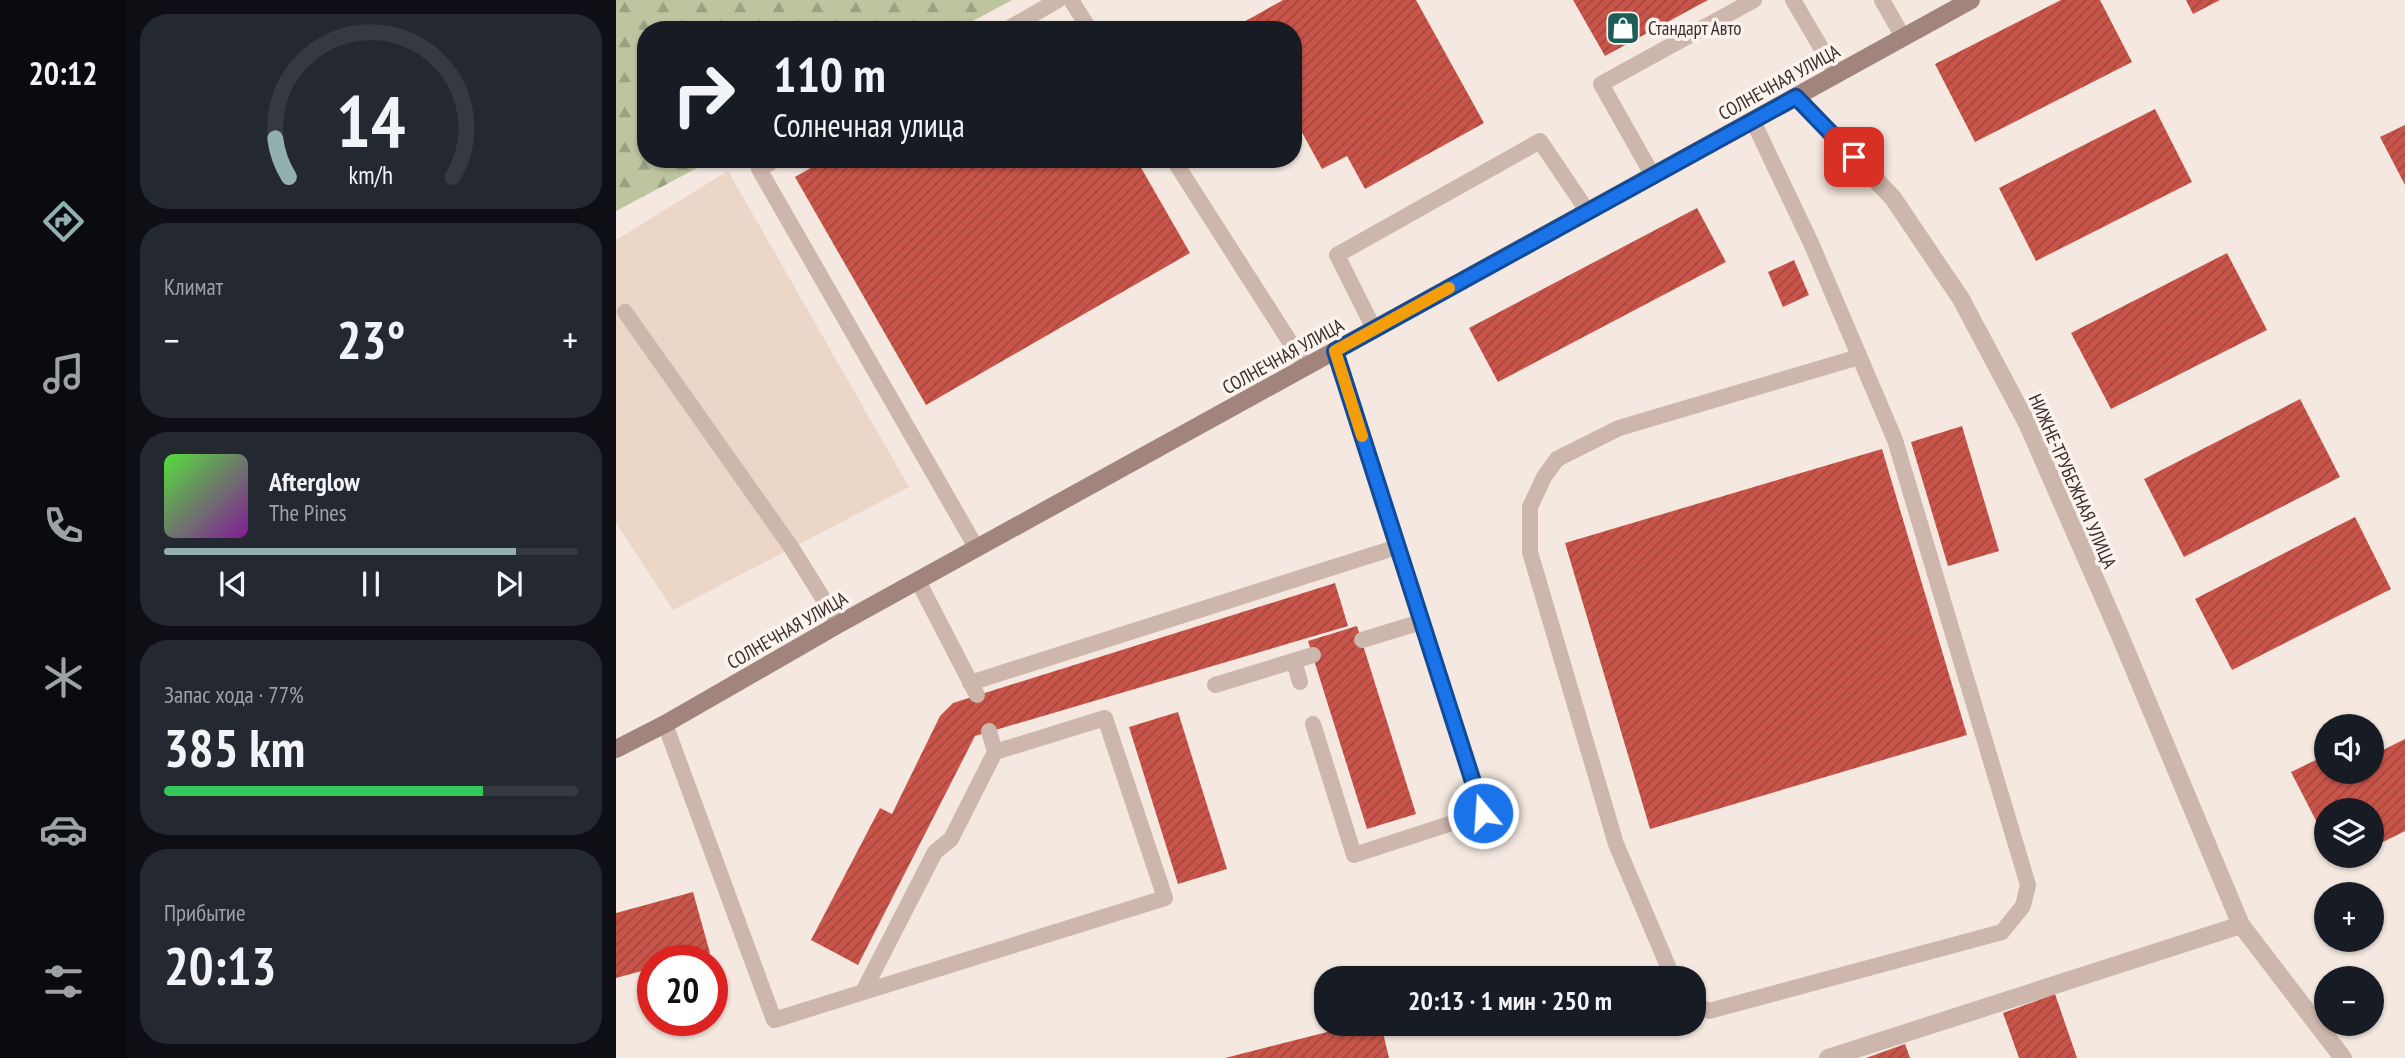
<!DOCTYPE html>
<html lang="ru">
<meta charset="utf-8">
<style>
:root{--surface:#171b24;--page:#242831;--text:#f1f3f6;--muted:#9ea1a6;--line:#363941;--accent:#92b0af}
body{margin:0;font-family:"PT Sans Narrow",sans-serif;background:var(--page);color:var(--text);height:100vh;display:flex;flex-direction:column;font-size:26px;white-space:nowrap}
*{box-sizing:border-box;margin:0}
p{font-size:23px;color:var(--muted)}
.icon{flex:none;width:38px;height:38px;fill:none;stroke:currentColor;stroke-width:2;stroke-linecap:round;stroke-linejoin:round}
.map{position:relative;flex:1;overflow:hidden}
.drawer{display:flex;flex-direction:column;gap:14px;padding:14px;background:#0d0f14;width:490px}
.drawer>*{flex:none}
.hud{position:absolute;left:21px;top:21px;width:665px;height:147px;border-radius:28px;box-shadow:0 2px 5px #0004;background:#171b24;color:var(--text);overflow:hidden}
.buttons{position:absolute;left:1698px;top:714px;display:grid;gap:14px}
.buttons a{display:grid;place-items:center;width:70px;height:70px;border-radius:50%;background:var(--surface);box-shadow:0 2px 5px #0004;font-size:35px}
.speed{position:absolute;left:21px;top:945px;display:flex;gap:14px;font-size:35px;font-weight:700;text-align:center}
.speed>*{display:grid;place-content:center;width:91px;height:91px;border-radius:50%;background:var(--surface);box-shadow:0 2px 5px #0004;line-height:1}
.speed .limit{border:10px solid #d22;background:#fff;color:#111}
.pin{position:absolute;display:grid;place-items:center;width:60px;height:60px;color:#fff;margin:-30px;border-radius:14px;box-shadow:0 4px 10px #0006}
.me{position:absolute;width:77px;margin:-38px;rotate:342deg;stroke-linejoin:round;filter:drop-shadow(0 0 5px #0008)}
.turn{display:flex;align-items:center;gap:24px;height:147px;padding:0 21px;font-size:32px}
.turn .icon{width:91px;height:91px;stroke-width:2.5}
.turn b{display:block;font-size:49px;line-height:60px}
.big{font-size:52px;font-weight:700;line-height:1.1}
.drawer .tile{flex:1;display:flex;flex-direction:column;justify-content:center;gap:10px;min-width:0;padding:0 24px;border-radius:28px;background:var(--page)}
.drawer .dial{align-items:center;gap:0}
.dial svg{height:182px;overflow:visible;fill:none;stroke:var(--line);stroke-width:7;stroke-linecap:round;text-anchor:middle}
.dial text{fill:var(--text);stroke:none}
.song{display:flex;align-items:center;gap:21px}
.cover{width:84px;height:84px;border-radius:10px;background:linear-gradient(135deg,hsl(110 70% 55%),hsl(290 70% 35%))}
.played{height:7px;border-radius:4px;background:linear-gradient(90deg,var(--accent) 85%,var(--line) 85%)}
.keys{display:flex;justify-content:space-around;direction:ltr}
.heat{display:flex;justify-content:space-between;align-items:center;font-size:38px;direction:ltr}
.charge{height:10px;border-radius:5px;background:linear-gradient(90deg,#34c759 77%,var(--line) 0)}
.trip{position:absolute;left:698px;top:966px;width:392px;height:70px;border-radius:28px;background:var(--surface);box-shadow:0 2px 5px #0004;font-weight:700;line-height:70px;text-align:center}
main{display:flex;flex:1;min-height:0}
.tab-bar{display:flex;flex-direction:column;width:126px;justify-content:space-around;align-items:center;background:#090b0e;color:var(--muted)}
.tab-bar .icon{width:49px;height:49px}
.tab-bar .selected{color:var(--accent)}
.tab-bar b{font-size:32px;color:var(--text)}
.map>svg:first-child{display:block}
.forest{fill:url(#forest-firs)}
.plaza{fill:#ecd6c7}
.building{fill:url(#building-hatch)}
.lines{fill:none;stroke-linecap:round;stroke-linejoin:round}
.service{stroke:#cdb6ab;stroke-width:16}
.minor{stroke:#cdb6ab;stroke-width:18}
.secondary{stroke:#a1847c;stroke-width:18}
.route-casing{stroke:#114b97;stroke-width:18}
.route{stroke:#1a73e8;stroke-width:12}
.slow{stroke:#f59e0b;stroke-width:12}
.labels{text-anchor:middle;dominant-baseline:central;stroke-width:7;stroke-linejoin:round;paint-order:stroke}
.poi-label{font-size:19px;fill:#3b2d2b;stroke:#fbf3ed;text-anchor:start}
.street-label{font-size:19px;fill:#3b2d2b;stroke:#fbf3ed}
</style>
<main>
<nav class="tab-bar">
<b>20:12</b>
<svg class="icon selected" aria-label="directions" viewBox="0 0 24 24"><path d="M12 3l9 9-9 9-9-9zM9 14v-3h6M13 9l2 2-2 2"/></svg>
<svg class="icon" aria-label="music" viewBox="0 0 24 24"><path d="M9 18V5l10-2v13"/><circle cx="6" cy="18" r="3"/><circle cx="16" cy="16" r="3"/></svg>
<svg class="icon" aria-label="phone" viewBox="0 0 24 24"><path d="M5 4h4l2 5-3 2q2 4 5 5l2-3 5 2v4C11 20 4 13 5 4z"/></svg>
<svg class="icon" aria-label="climate" viewBox="0 0 24 24"><path d="M12 3v18M4 7l16 10M4 17L20 7"/></svg>
<svg class="icon" aria-label="car" viewBox="0 0 24 24"><path d="M5 17H2v-5l4-1 3-4h7l3 4 3 1v5h-3M9 17h6M6 11h13"/><circle cx="7" cy="17" r="2"/><circle cx="17" cy="17" r="2"/></svg>
<svg class="icon" aria-label="filters" viewBox="0 0 24 24"><path d="M4 7h16M4 17h16"/><circle cx="9" cy="7" r="2"/><circle cx="15" cy="17" r="2"/></svg>
</nav>
<section class="drawer">
<div class="tile dial"><svg viewBox="0 0 100 80">
<path d="M14 69A42 42 0 1 1 86 69"/>
<path d="M14 69A42 42 0 0 1 8 52" stroke="#92b0af"/>
<text x="50" y="56" font-size="32" font-weight="700">14</text>
<text x="50" y="72" font-size="11">km/h</text>
</svg></div>
<div class="tile"><p>Климат</p>
<div class="heat"><a>−</a><b class="big">23°</b><a>+</a></div>
</div>
<div class="tile">
<div class="song"><i class="cover"></i><div><b>Afterglow</b><p>The Pines</p></div></div>
<div class="played"></div>
<div class="keys"><svg class="icon" aria-label="previous" viewBox="0 0 24 24"><path d="M18 5L8 12l10 7zM5 5v14"/></svg><svg class="icon" aria-label="pause" viewBox="0 0 24 24"><path d="M8 5v14M16 5v14"/></svg><svg class="icon" aria-label="next" viewBox="0 0 24 24"><path d="M6 5l10 7-10 7zM19 5v14"/></svg></div>
</div>
<div class="tile"><p>Запас хода · 77%</p><b class="big">385 km</b><div class="charge"></div></div>
<div class="tile"><p>Прибытие</p><b class="big">20:13</b></div>
</section>
<div class="map">
<svg width="1789" height="1058" viewBox="0 0 1789 1058">
<defs>
<pattern id="forest-firs" width="22" height="20" patternUnits="userSpaceOnUse" patternTransform="scale(1.75)"><rect width="22" height="20" fill="#bdc49f"/><path d="M5 1l3.5 6h-7zM16 11l3.5 6h-7z" fill="#9ba082"/></pattern>
<pattern id="building-hatch" width="6" height="6" patternUnits="userSpaceOnUse" patternTransform="scale(1.75)"><rect width="6" height="6" fill="#c9554a"/><path d="M-1 1l2-2M0 6l6-6M5 7l2-2" fill="none" stroke="#a4473e"/></pattern>
</defs>
<rect width="100%" height="100%" fill="#f4e8e0"/>
<!-- forest -->
<path class="forest" d="M0 0H396L340 30H30V159H98L0 211Z"/>
<!-- plaza -->
<path class="plaza" d="M112 171 293 487 57 610 0 523V240Z"/>
<!-- building -->
<g class="building">
<path d="M667 0H800L868 123 749 189 731 156 706 169 677 116V30H630L626 23Z"/>
<path d="M957 0H1092L989 56Z"/>
<path d="M1445 0H1484L1516 62 1359 142 1319 64Z"/>
<path d="M1570 0H1604L1577 14Z"/>
<path d="M1539 109 1576 182 1420 261 1383 188Z"/>
<path d="M1789 125V185L1764 137Z"/>
<path d="M210 159H520L574 253 310 405 179 177Z"/>
<path d="M1081 208 1110 262 882 382 853 328Z"/>
<path d="M1611 253 1651 330 1495 409 1455 333Z"/>
<path d="M1178 260 1193 295 1167 307 1152 272Z"/>
<path d="M1684 399 1724 477 1568 557 1528 479Z"/>
<path d="M1346 426 1383 551 1332 566 1295 442Z"/>
<path d="M1266 449 1351 735 1034 829 949 543Z"/>
<path d="M1739 517 1775 589 1616 670 1579 599Z"/>
<path d="M719 583 732 626 359 736 242 965 195 940 264 808 276 814 324 716 337 703Z"/>
<path d="M741 626 800 814 751 829 692 641Z"/>
<path d="M562 712 611 869 562 884 513 727Z"/>
<path d="M1789 739V831L1755 848V810H1710V840L1675 772 1710 755V772H1755V756Z"/>
<path d="M77 892 94 953 64 961H37V968L0 978V913Z"/>
<path d="M1439 994 1461 1058H1403L1387 1013Z"/>
<path d="M743 1024H765L773 1058H609Z"/>
<path d="M1289 1044 1294 1058H1250Z"/>
</g>
<g class="lines">
<!-- service -->
<g class="service">
<path d="M455 0 474 30"/>
<path d="M1177 0 1221 75"/>
<path d="M1266 0 1287 37"/>
<path d="M390 30 442 0"/>
<path d="M161 159 143 169 361 549"/>
<path d="M557 159 690 367"/>
<path d="M1037 176 985 84 1138 0"/>
<path d="M9 312 175 547 223 624"/>
<path d="M758 329 721 255 924 141 972 212"/>
<path d="M302 581 361 695"/>
<path d="M746 640 805 622"/>
<path d="M678 661 684 682"/>
<path d="M354 683 781 547"/>
<path d="M599 685 697 655"/>
<path d="M49 724 158 1020 549 898 489 718 379 752"/>
<path d="M697 724 738 855 867 813 719 351"/>
<path d="M1057 978 1000 844 914 552V507L928 477 941 459 1003 428 1243 357"/>
<path d="M247 992 319 852 335 839 379 752 373 731"/>
<path d="M1078 1004 1093 1011 1386 932 1407 906 1412 885 1279 440 1195 243 1137 121"/>
</g>
<!-- minor -->
<g class="minor">
<path d="M1180 97 1277 198 1345 299 1411 423 1502 631 1625 925 1727 1058"/>
<path d="M1212 1058 1625 925"/>
</g>
<!-- secondary -->
<path class="secondary" d="M0 749 49 724 223 624 1355 0"/>
</g>
<g class="lines">
<!-- route casing -->
<g class="route-casing">
<path id="route" d="M867 813 719 351 1180 97 1238 157"/>
</g>
<!-- route -->
<use href="#route" class="route"/>
<!-- slow -->
<path class="slow" d="M746 436 719 351 833 288"/>
</g>
<!-- icons -->
<defs>
<g id="shop-square" transform="scale(1.75)"><rect x="-9" y="-9" width="18" height="18" rx="4" fill="#1e5e58" stroke="#fbf3ed"/><path d="M-5-2.5h2.3a2.7 3.5 0 0 1 5.4 0H5L5.5 6h-11ZM-1.5-2.5h3a1.5 2.3 0 0 0-3 0Z" fill="#fff"/></g>
</defs>
<g fill-rule="evenodd">
<use href="#shop-square" x="1007" y="28"/>
</g>
<g class="labels">
<!-- poi labels -->
<g class="poi-label">
<text x="1032" y="28">Стандарт Авто</text>
</g>
<!-- street labels -->
<g class="street-label">
<text transform="translate(1163 82) rotate(-29)">СОЛНЕЧНАЯ УЛИЦА</text>
<text transform="translate(667 356) rotate(-29)">СОЛНЕЧНАЯ УЛИЦА</text>
<text transform="translate(1457 481) rotate(66)">НИЖНЕ-ТРУБЕЖНАЯ УЛИЦА</text>
<text transform="translate(171 630) rotate(-30)">СОЛНЕЧНАЯ УЛИЦА</text>
</g>
</g>
</svg>
<div class="buttons">
<a><svg class="icon" aria-label="sound" viewBox="0 0 24 24"><path d="M4 9h4l5-4v14l-5-4H4zM17 9q2 3 0 6"/></svg></a>
<a><svg class="icon" aria-label="layers" viewBox="0 0 24 24"><path d="M12 4l9 5-9 5-9-5zM3 14l9 5 9-5"/></svg></a>
<a>+</a>
<a>−</a>
</div>
<div class="speed"><div class="limit">20</div></div>
<div class="pin" style="left:1238px;top:157px;background:#d93025"><svg class="icon" aria-label="arrive" viewBox="0 0 24 24"><path d="M6 21V4h12l-3 4 3 4H6"/></svg></div>
<svg class="me" style="left:867px;top:813px" viewBox="-20 -20 40 40"><circle r="17" fill="#1a73e8" stroke="#fff" stroke-width="3"/><path d="M0-11L8 9 0 5-8 9z" fill="#fff"/></svg>
<div class="trip">20:13 · 1 мин · 250 m</div>
<div class="hud">
<div class="turn"><svg class="icon" aria-label="right" viewBox="0 0 24 24"><path d="M7 20v-9h11M14 6l5 5-5 5"/></svg><div><b>110 m</b>Солнечная улица</div></div>
</div>
</div>
</main>
